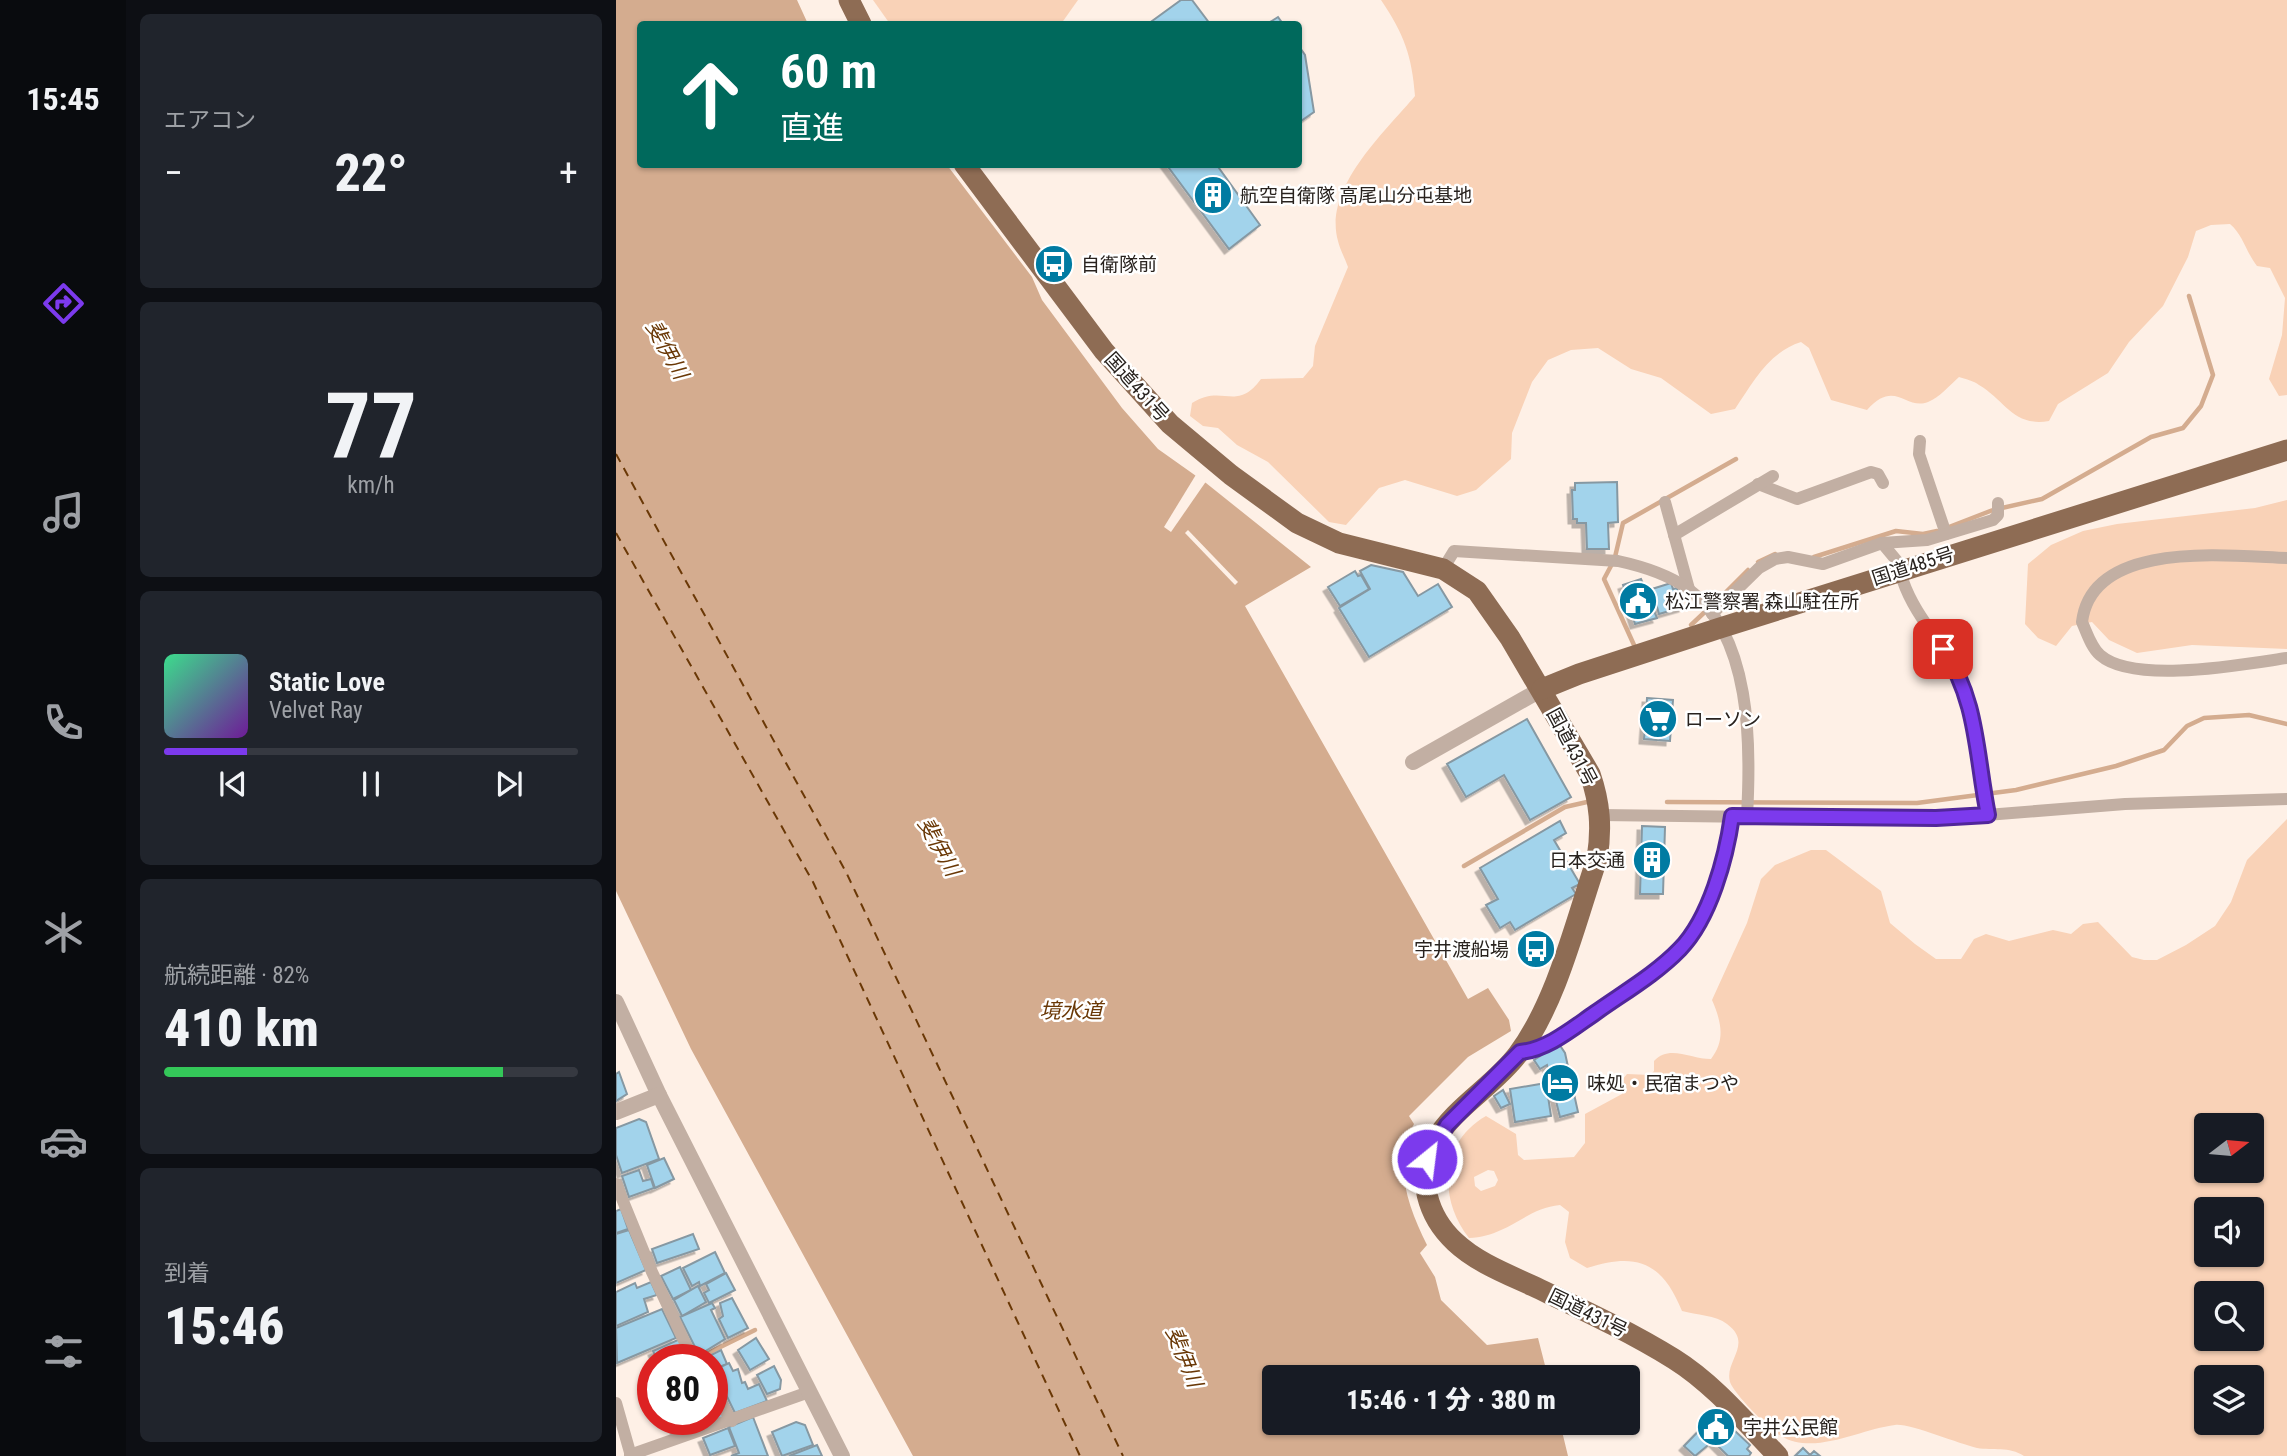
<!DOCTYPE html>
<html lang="ja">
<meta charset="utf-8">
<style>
:root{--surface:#171b24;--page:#20242c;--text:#f1f3f6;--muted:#9ea1a6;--line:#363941;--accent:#7c3aed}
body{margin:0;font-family:"Roboto Condensed","Noto Sans JP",sans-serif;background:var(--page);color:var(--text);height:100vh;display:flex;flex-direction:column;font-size:26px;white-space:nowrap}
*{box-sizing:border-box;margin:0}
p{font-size:23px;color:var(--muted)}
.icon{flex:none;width:38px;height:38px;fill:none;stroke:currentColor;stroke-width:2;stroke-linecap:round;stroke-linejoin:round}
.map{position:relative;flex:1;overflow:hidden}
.sheet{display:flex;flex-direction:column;gap:14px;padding:14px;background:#0d0f14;width:490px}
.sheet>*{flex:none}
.guide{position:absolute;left:21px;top:21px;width:665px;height:147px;border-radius:7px;box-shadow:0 2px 5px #0004;background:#00695c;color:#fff;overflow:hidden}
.needle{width:46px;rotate:74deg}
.controls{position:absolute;left:1578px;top:1113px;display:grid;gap:14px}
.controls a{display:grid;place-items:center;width:70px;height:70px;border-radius:7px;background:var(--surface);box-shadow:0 2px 5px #0004;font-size:35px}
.speed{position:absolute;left:21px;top:1344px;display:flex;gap:14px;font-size:35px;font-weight:700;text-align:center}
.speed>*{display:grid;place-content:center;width:91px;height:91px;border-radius:50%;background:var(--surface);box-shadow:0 2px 5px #0004;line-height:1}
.speed .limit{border:10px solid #d22;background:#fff;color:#111}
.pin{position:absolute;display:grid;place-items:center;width:60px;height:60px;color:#fff;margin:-30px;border-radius:14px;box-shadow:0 4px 10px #0006}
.me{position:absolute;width:77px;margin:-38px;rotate:29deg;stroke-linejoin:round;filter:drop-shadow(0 0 5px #0008)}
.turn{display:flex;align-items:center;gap:24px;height:147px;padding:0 28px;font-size:32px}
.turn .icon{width:91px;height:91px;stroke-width:2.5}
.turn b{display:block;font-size:49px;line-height:60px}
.big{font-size:52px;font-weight:800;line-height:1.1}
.sheet .tile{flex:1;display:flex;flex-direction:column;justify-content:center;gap:10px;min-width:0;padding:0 24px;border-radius:10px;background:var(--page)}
.sheet .dial{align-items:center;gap:0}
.dial b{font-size:91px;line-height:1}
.song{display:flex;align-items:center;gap:21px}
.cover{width:84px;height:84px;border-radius:10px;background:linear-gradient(135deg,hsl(150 70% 55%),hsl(280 70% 35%))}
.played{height:7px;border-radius:4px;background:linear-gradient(90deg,var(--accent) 20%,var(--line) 20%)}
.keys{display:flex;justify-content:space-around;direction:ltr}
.heat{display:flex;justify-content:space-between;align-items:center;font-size:38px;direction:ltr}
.charge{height:10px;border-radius:5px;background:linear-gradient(90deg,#34c759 82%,var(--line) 0)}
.trip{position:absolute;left:646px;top:1365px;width:378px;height:70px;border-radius:7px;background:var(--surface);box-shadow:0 2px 5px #0004;font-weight:800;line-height:70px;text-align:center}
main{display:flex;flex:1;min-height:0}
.tabs{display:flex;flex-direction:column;width:126px;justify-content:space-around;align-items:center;background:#090b0e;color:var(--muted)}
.tabs .icon{width:49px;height:49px}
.tabs .active{color:var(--accent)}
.tabs b{font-size:32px;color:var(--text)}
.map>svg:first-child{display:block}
.green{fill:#f9d2b7;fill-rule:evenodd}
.water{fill:#d4ac8f}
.pier{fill:#fef0e6}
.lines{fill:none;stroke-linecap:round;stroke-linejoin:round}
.stream{stroke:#d4ac8f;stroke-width:4.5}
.ferry{stroke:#6a3806;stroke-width:2;stroke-dasharray:9 7;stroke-linecap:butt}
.building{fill:#a2d3eb;stroke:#8698a2;stroke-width:2;filter:url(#shadow)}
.minor{stroke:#c2afa3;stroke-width:12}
.tertiary{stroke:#c2afa3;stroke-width:16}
.trunk{stroke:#8e6c54;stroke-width:21}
.route-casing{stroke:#51269a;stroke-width:18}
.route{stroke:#7c3aed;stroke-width:12}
.labels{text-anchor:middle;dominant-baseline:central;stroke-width:5;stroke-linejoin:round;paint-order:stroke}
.poi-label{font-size:19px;fill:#28221e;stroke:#fff;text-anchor:start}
.street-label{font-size:19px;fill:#28221e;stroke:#fff}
.water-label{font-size:21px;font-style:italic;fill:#6a3806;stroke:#fff}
</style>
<main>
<nav class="tabs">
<b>15:45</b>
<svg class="icon active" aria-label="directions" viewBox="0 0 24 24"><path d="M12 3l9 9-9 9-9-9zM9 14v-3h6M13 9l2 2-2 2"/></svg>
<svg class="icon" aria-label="music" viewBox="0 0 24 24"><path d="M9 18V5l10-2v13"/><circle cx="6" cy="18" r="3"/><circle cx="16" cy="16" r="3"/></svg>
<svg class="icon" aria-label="phone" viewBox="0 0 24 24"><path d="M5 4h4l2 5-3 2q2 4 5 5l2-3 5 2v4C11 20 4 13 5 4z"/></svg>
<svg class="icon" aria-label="climate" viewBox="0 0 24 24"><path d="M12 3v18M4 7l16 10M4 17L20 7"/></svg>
<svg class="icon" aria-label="car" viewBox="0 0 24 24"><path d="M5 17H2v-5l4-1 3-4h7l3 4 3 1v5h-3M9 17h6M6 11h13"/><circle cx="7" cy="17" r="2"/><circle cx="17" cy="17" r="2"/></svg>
<svg class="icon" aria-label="filters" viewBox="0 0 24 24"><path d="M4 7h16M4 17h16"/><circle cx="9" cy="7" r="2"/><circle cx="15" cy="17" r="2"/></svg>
</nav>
<section class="sheet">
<div class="tile"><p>エアコン</p>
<div class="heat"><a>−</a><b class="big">22°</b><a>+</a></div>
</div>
<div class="tile dial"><b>77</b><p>km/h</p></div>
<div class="tile">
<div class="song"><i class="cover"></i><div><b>Static Love</b><p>Velvet Ray</p></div></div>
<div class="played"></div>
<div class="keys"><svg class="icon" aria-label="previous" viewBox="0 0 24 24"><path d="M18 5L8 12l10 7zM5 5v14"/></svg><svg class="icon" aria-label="pause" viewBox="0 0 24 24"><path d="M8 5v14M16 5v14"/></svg><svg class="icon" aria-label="next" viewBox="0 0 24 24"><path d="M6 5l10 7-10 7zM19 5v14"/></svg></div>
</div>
<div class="tile"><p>航続距離 · 82%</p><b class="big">410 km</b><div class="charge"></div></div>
<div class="tile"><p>到着</p><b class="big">15:46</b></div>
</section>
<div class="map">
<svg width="1671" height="1456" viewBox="0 0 1671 1456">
<defs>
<filter id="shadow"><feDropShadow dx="-4.5" dy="4.5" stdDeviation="0" flood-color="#0004"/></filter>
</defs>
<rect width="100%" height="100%" fill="#fef0e6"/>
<!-- green -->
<g class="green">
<path d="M257 0H462L445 24H274Z"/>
<path d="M765 0H1671V395L1663 396 1653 379 1666 335 1669 298 1654 268 1641 266C1630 252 1627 235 1614 224L1595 225 1580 231 1572 257 1547 306 1513 342 1492 373 1442 404 1433 421C1397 427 1390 401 1363 385 1358 381 1349 379 1343 377 1334 385 1323 398 1312 402 1290 411 1279 378 1251 410L1215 400 1193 348 1185 342C1153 352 1137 382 1119 409L1095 414 1045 378 1015 369 982 348 955 350 932 360 916 382 896 433 895 459 860 490 841 496 789 480 763 488 730 525 713 522 652 462 621 445 602 428 587 426 574 416 576 403C607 383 620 413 645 379L687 378 697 366 699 346 732 267C729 258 724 250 722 241 707 188 768 133 799 96 796 56 788 34 765 0Z"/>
<path d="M1671 500V649L1576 645 1521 653 1493 640 1476 622 1456 626 1440 646 1422 638 1409 624 1412 564 1435 545 1467 531 1501 524 1639 508Z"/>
<path d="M1671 819V1456H1408C1393 1446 1377 1451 1361 1448 1343 1444 1293 1423 1279 1425 1244 1429 1199 1456 1165 1436 1153 1429 1118 1394 1114 1382 1108 1361 1138 1344 1111 1324 1100 1315 1080 1315 1066 1311 1046 1262 1021 1252 971 1268L954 1258 949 1242 953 1212 944 1205C910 1208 893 1236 853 1238 822 1199 824 1142 870 1116L900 1134 902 1155 908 1160 958 1157 969 1143V1114L1006 1094V1080L1011 1074 1034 1075 1038 1071V1061C1053 1044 1075 1059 1095 1059 1110 1040 1105 1021 1096 1000L1131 923 1145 879 1159 865 1195 850H1210L1265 891 1274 923 1299 944 1320 959H1345L1358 939 1370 934 1393 941 1437 930 1455 934 1467 924 1482 922 1516 957 1528 960H1541L1570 945 1599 926 1615 902 1631 860ZM1591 1125H1636V1171H1591ZM872 1170 878 1171 882 1180 879 1186 865 1191 859 1186 858 1177ZM1591 1209H1636V1255H1591ZM1591 1293H1636V1339H1591ZM1591 1377H1636V1423H1591Z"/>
</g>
<!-- water -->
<path class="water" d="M0 0H181L192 24H24V164L331 165 416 277 426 300 506 408 542 449 590 483 695 567 629 606 852 999 872 988 893 1020 895 1031 852 1057 793 1116 798 1124C776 1163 792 1207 811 1245L804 1253 819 1277 825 1300 871 1345 922 1338 932 1377H658V1423H944L952 1456H297L75 1049 0 891Z"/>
<!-- pier -->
<g class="pier">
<path d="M581 473 591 480 555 532 548 527Z"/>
<path d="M572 530 622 582 619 585 569 533Z"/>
</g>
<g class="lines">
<!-- stream -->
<g class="stream">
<path d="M1333 527 1377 510 1426 499 1535 437 1567 428 1585 406 1597 375 1573 296"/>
<path d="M999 557 1007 523 1120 459"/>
<path d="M1198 557 1280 531 1307 534 1321 531"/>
<path d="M1142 562 1159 554"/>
<path d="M996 564 988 579 1018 645"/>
<path d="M1101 601 1132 570"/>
<path d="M1075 625 1092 609"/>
<path d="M1051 802 1301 803 1400 790 1500 766 1548 750 1571 726 1588 718 1633 715 1671 724"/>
<path d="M848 866 949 807 971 802"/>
<path d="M84 1357 139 1330"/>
</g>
<!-- ferry -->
<g class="ferry">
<path d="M0 454 230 872 507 1456"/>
<path d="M0 533 197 882 464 1456"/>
</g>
</g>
<!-- building -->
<g class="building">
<path d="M565 0H576L594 24H532Z"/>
<path d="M662 17 667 24H651Z"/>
<path d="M682 45 689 55 698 112 682 123Z"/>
<path d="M550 164H600L644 225 613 249Z"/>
<path d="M1001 482 1002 522 992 523 993 549H971L970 523H961V519H957L956 490H959V483Z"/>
<path d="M755 565 787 572 802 596 822 584 836 607 753 657 723 608 754 589 744 571Z"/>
<path d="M739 571 742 576 745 575 753 589 724 606 712 587Z"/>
<path d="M1025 579 1041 618 1019 624 1007 585Z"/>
<path d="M1055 583 1057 589 1061 588 1067 607 1043 614 1036 589Z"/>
<path d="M1031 698 1057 700 1054 741 1028 739Z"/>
<path d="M911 719 955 797 914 820 888 775 850 797 831 764Z"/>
<path d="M944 821 950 833 938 840 964 884 956 888 960 894 899 930 894 922 884 928 870 905 882 899 864 868Z"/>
<path d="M1026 826 1049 827 1047 894H1024Z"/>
<path d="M943 1044 949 1053 962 1112 944 1117 931 1065 924 1069 918 1060Z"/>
<path d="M3 1072 11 1094 0 1101V1074Z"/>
<path d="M930 1083 935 1116 899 1122 894 1089Z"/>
<path d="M887 1090 894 1104 885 1108 878 1096Z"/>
<path d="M23 1119 30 1122 43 1159 6 1173 0 1155V1128Z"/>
<path d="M48 1158 58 1179 39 1188 31 1165Z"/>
<path d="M23 1170 27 1181 35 1179 38 1188 13 1197 6 1176Z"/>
<path d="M5 1209 12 1229 0 1233V1211Z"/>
<path d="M13 1230 30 1270 0 1283V1234Z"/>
<path d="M77 1234 83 1249 41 1263 36 1249Z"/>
<path d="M99 1252 109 1273 84 1286 83 1282 76 1286 67 1268Z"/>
<path d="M64 1267 75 1290 57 1299 45 1276Z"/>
<path d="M110 1273 119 1290 93 1303 88 1293 93 1290 90 1284Z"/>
<path d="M35 1282 41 1295 28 1299 32 1312 0 1326V1292L19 1283 21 1288Z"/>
<path d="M82 1286 90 1302 66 1316 58 1300Z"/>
<path d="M116 1298 132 1328 112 1338 103 1319 107 1316 104 1303Z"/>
<path d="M96 1303 99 1308 95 1310 109 1339 83 1355 64 1317Z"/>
<path d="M46 1309 60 1338 1 1363 0 1328Z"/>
<path d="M140 1338 153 1359 134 1370 122 1350Z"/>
<path d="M64 1339 73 1356 66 1360H41L37 1351Z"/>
<path d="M105 1350 111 1364 96 1370V1360L89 1358Z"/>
<path d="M113 1363 117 1371 122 1369 126 1383 129 1382 132 1389 143 1384 151 1401 119 1413 98 1370Z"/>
<path d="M158 1366 165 1380 164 1389 151 1394 141 1375Z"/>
<path d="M99 1403 109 1418 82 1429 78 1419H96Z"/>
<path d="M1100 1413 1134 1445 1131 1449 1135 1453 1133 1456H1112L1097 1441 1079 1456 1068 1446Z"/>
<path d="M137 1417 152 1456H115L123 1453 113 1427Z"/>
<path d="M57 1419H75L77 1427 60 1431Z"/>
<path d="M180 1422 189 1425 197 1445 166 1456 156 1432Z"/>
<path d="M112 1428 119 1446 94 1455 87 1438Z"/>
<path d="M201 1445 206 1456H173Z"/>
<path d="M1187 1448 1194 1455 1198 1451 1204 1456H1179Z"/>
</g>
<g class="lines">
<!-- minor -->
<g class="minor">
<path d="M1304 441 1303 454 1330 534"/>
<path d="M1142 484 1181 499 1255 472 1262 474 1267 483"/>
<path d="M1049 502 1073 589"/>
<path d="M1058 535 1157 476"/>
<path d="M1266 543 1281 561"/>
<path d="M1671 558C1612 556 1476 539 1466 622 1471 633 1475 647 1484 655 1518 685 1629 664 1671 658"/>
<path d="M827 569 838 551 1002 561C1025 566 1051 574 1071 588 1136 635 1135 745 1131 816"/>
<path d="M1287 581C1300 619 1331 647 1347 683 1363 717 1364 775 1372 815"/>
<path d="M1096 614 1143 568 1159 559 1172 557 1207 564 1266 543 1311 540 1377 520 1382 515V503"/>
<path d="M984 815 1320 819 1509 804 1671 799"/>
<path d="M904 1052C931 1050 957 1028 979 1013 1007 993 1040 974 1064 949 1094 918 1110 857 1116 816"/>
<path d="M0 1184 36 1272 77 1360"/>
<path d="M96 1390 116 1421"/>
<path d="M0 1403 15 1456"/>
<path d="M14 1455 193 1392"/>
</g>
<!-- tertiary -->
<g class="tertiary">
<path d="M797 762 926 689"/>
<path d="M0 1002 43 1095"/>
<path d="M0 1112 43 1095 226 1456"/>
</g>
<!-- trunk -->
<g class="trunk">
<path d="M233 0 245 24"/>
<path d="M348 164 488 351 554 424 615 475 681 523 723 543 827 569 861 591 894 638 974 774C984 803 986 828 981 859 960 920 941 1002 902 1054 878 1086 839 1106 818 1142 799 1176 812 1217 839 1242 860 1262 891 1274 917 1286 965 1309 1013 1331 1058 1359 1098 1384 1130 1423 1162 1456"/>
<path d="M926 689 963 674 1104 628 1671 450"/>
</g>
</g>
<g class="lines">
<!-- route casing -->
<g class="route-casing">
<path id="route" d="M811 1159 831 1125 904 1052C931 1050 957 1028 979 1013 1007 993 1040 974 1064 949 1094 918 1110 858 1116 816L1320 818 1372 815C1360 756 1362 700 1327 649"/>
</g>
<!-- route -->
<use href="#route" class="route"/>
</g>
<!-- icons -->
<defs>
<g id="building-disc" transform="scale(2.0125)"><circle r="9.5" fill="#007ba2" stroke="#fff"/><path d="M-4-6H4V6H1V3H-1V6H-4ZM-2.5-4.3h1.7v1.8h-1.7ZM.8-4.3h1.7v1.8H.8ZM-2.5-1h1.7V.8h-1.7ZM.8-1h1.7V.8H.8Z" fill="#fff"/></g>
<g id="bus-disc" transform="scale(2.0125)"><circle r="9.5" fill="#007ba2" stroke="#fff"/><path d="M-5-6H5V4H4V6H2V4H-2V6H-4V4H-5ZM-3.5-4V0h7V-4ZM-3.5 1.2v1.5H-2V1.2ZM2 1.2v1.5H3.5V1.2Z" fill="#fff"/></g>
<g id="civic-disc" transform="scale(2.0125)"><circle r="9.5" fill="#007ba2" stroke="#fff"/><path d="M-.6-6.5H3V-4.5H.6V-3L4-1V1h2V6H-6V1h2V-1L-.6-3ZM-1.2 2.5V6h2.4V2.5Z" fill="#fff"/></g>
<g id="supermarket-disc" transform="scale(2.0125)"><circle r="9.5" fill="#007ba2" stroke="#fff"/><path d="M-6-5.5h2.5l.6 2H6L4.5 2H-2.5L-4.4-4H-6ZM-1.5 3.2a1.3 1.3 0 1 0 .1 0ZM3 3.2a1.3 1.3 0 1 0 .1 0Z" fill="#fff"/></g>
<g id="hotel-disc" transform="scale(2.0125)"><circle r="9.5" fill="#007ba2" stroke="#fff"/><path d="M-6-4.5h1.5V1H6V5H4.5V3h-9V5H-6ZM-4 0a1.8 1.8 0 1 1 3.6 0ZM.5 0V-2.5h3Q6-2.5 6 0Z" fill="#fff"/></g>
</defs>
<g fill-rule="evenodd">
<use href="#building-disc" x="597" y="195"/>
<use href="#bus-disc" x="438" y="264"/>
<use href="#civic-disc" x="1022" y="601"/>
<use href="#supermarket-disc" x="1042" y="719"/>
<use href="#building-disc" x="1036" y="860"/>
<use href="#bus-disc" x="920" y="949"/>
<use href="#hotel-disc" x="944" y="1083"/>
<use href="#civic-disc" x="1100" y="1427"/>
</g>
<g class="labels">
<!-- poi labels -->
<g class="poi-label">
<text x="624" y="195">航空自衛隊 高尾山分屯基地</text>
<text x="465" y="264">自衛隊前</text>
<text x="1049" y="601">松江警察署 森山駐在所</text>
<text x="1069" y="719">ローソン</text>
<text x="1009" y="860" text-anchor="end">日本交通</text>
<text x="893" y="949" text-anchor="end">宇井渡船場</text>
<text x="971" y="1083">味処・民宿まつや</text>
<text x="1127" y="1427">宇井公民館</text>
</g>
<!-- street labels -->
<g class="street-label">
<text transform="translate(521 387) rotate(48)">国道431号</text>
<text transform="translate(1297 566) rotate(-18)">国道485号</text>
<text transform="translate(956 747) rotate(62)">国道431号</text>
<text transform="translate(972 1313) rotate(26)">国道431号</text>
</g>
<!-- water labels -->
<g class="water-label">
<text transform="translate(51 350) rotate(61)">斐伊川</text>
<text transform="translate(323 847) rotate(61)">斐伊川</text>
<text x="455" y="1011">境水道</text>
<text transform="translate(568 1357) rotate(68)">斐伊川</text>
</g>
</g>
</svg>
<div class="controls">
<a><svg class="needle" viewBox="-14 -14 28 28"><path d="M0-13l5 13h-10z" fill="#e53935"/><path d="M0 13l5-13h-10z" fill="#9ea1a6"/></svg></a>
<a><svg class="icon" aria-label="sound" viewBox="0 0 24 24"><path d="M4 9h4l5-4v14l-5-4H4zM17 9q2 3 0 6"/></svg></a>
<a><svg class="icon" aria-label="search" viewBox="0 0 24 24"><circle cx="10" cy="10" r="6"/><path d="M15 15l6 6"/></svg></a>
<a><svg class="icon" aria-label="layers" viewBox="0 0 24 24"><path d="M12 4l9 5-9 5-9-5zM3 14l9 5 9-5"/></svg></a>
</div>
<div class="speed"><div class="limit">80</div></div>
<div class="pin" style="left:1327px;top:649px;background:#d93025"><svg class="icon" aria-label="arrive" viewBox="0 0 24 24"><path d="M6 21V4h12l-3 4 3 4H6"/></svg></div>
<svg class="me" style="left:811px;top:1159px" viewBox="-20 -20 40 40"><circle r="17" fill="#7c3aed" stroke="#fff" stroke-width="3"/><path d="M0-11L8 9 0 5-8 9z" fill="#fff"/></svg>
<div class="trip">15:46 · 1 分 · 380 m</div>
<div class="guide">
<div class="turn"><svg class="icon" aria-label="ahead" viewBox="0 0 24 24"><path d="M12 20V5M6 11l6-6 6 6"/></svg><div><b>60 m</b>直進</div></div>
</div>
</div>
</main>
